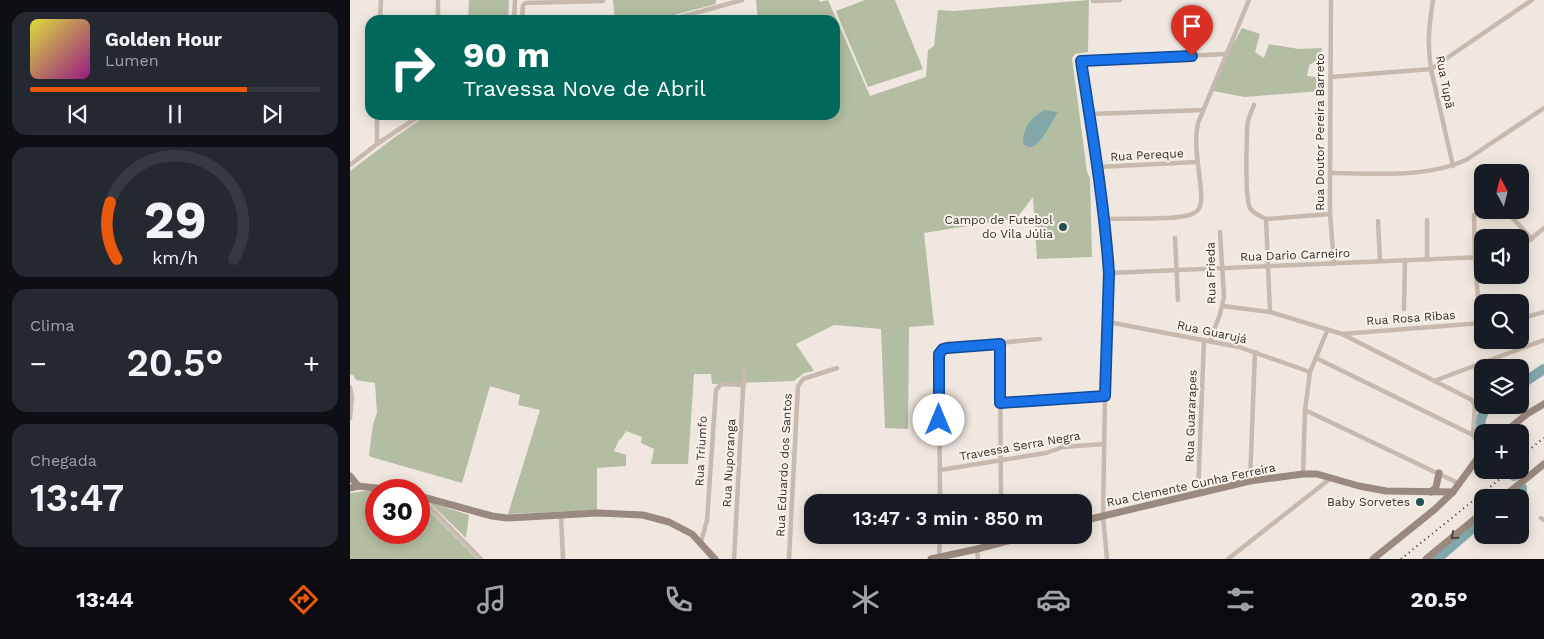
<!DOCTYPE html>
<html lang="pt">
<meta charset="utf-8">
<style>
:root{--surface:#171b24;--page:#242831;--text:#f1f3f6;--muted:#9ea1a6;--line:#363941;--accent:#ea580c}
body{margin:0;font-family:"Work Sans",sans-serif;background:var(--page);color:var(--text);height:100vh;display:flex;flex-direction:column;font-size:19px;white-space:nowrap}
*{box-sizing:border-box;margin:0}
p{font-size:16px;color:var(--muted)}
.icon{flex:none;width:28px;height:28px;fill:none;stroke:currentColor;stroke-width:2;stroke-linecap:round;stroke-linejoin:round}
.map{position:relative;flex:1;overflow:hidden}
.sheet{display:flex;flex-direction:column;gap:12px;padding:12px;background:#0d0f14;width:350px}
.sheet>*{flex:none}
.hud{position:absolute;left:15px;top:15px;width:475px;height:105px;border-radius:15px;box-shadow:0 2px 12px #0003;background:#00695c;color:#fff;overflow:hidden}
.needle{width:32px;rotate:353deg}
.fabs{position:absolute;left:1124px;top:164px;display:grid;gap:10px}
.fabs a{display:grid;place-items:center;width:55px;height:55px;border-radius:10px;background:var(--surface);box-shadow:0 2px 12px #0003;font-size:25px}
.speed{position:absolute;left:15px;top:479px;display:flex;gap:10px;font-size:25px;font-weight:700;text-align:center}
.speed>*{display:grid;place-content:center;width:65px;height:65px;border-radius:50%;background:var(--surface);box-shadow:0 2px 12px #0003;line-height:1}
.speed .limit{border:8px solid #d22;background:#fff;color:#111}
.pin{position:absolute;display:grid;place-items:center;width:42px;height:42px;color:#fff;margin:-51px -21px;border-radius:50% 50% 50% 0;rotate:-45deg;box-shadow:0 0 5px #0007}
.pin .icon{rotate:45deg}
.me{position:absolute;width:55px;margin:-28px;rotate:0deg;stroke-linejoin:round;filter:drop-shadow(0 0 4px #0008)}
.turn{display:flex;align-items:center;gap:18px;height:105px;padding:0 15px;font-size:22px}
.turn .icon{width:65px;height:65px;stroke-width:2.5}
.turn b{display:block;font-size:35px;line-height:42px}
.big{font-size:38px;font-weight:600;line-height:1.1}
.sheet .widget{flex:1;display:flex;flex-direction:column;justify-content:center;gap:8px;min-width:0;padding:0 18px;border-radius:15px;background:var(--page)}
.sheet .dial{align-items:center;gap:0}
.dial svg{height:130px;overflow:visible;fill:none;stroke:var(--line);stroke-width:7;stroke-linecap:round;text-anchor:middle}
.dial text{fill:var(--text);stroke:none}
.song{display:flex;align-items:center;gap:15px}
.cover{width:60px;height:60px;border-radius:8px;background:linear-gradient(135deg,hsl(60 70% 55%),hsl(310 70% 35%))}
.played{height:5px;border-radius:2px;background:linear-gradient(90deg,var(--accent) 75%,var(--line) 75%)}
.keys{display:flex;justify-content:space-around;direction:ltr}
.heat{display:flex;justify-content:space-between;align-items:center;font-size:28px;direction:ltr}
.trip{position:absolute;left:454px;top:494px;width:288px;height:50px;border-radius:15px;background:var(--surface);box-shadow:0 2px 12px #0003;font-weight:600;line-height:50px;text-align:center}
.tab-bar{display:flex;height:80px;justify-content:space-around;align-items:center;background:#090b0e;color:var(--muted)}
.tab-bar .icon{width:35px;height:35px}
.tab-bar .active{color:var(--accent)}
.tab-bar b{font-size:22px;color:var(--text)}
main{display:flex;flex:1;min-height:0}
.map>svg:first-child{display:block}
.green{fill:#b3bda1}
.water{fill:#82a7a9}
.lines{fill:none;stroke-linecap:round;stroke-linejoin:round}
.river{stroke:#82a7a9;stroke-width:10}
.street{stroke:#c7b9ad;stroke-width:4.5}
.secondary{stroke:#9a897e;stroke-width:7}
.rail{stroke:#362e2a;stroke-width:2;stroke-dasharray:1 4;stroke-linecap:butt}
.oneway{stroke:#4f453f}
.route-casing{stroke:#114b97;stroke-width:12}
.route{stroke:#1a73e8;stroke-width:9}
.poi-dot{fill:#254f52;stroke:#f8f2eb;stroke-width:2}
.labels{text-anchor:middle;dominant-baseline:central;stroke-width:4;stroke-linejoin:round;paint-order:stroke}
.street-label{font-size:12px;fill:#362e2a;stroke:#f8f2eb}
.poi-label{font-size:12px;fill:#362e2a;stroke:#f8f2eb;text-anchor:end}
</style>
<main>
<section class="sheet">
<div class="widget">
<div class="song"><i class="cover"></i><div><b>Golden Hour</b><p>Lumen</p></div></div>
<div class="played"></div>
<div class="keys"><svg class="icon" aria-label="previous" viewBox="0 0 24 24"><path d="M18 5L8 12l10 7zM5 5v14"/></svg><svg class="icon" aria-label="pause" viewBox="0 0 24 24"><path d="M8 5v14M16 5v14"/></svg><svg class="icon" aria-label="next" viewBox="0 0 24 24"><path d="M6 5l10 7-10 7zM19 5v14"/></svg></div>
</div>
<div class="widget dial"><svg viewBox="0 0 100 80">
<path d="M14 69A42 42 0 1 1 86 69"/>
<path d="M14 69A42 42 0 0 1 10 34" stroke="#ea580c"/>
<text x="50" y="56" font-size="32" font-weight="700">29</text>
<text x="50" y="72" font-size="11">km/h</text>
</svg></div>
<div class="widget"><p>Clima</p>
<div class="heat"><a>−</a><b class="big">20.5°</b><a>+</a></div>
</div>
<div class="widget"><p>Chegada</p><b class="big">13:47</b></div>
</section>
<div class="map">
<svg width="1194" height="559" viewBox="0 0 1194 559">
<rect width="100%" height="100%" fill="#f0e8e0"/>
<!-- green -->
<g class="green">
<path d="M119 0H159L158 20H118Z"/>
<path d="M263 0H366V4L305 20H265Z"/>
<path d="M406 0H469L470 2 478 0 520 96 576 77 578 50 584 46 588 10 604 11 739 0 738 52 725 54 722 58 737 172 740 178 742 257 687 259 683 197 667 218 574 233 584 325 559 327 558 429 535 428 531 329 484 325 446 344 464 371 454 373 444 381 362 384 361 374H344L338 464H301L304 449 291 443 292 437 276 431 271 439 269 440 264 451 276 455V466L247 468V510L158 514 190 410 168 405 170 395 140 386 112 483 21 457 19 455 23 424 27 413 25 383 6 380 3 375 0 374V171L45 137 77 115H485V20H408Z"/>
<path d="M515 0H545L573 69 518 87 486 11Z"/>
<path d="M892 28 910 34 905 52 914 58 919 44 949 49 972 48 970 59 959 65 957 76 973 78 970 91 895 97 863 91 876 57Z"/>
<path d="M23 490 26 491V532H69V500L127 559H0V493Z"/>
<path d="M79 502 119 515 116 538Z"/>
</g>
<!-- water -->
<path class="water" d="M695 110 708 112C702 120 691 147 680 147 678 147 675 145 673 144 673 127 680 118 695 110Z"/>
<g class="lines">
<!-- river -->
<g class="river">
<path d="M1170 385 1194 369"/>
<path d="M1132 439C1129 425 1129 415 1140 405"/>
<path d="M1161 473 1164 476"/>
<path d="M1167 498 1172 493V488"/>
<path d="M1087 559 1132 520"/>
</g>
<!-- street -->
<g class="street">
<path d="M981 0 980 173V214L984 264"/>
<path d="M1083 0C1079 26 1077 43 1081 69L1103 166"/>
<path d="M743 1 770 0"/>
<path d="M30 20 31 0"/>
<path d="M88 20V0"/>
<path d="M164 20 165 0"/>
<path d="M172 20 173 5 176 3 253 1"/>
<path d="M320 20 392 0"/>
<path d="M980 77 1081 69 1182 0"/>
<path d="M904 105 898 120 897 129C897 145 894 196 900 208 904 214 910 216 916 219"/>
<path d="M740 114 853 110"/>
<path d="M27 144V115"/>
<path d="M0 165 27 144 71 115"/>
<path d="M748 167 847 162"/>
<path d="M980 173C1024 173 1074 179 1116 160L1194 108"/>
<path d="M1155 210 1182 239"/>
<path d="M1124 215 1125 257 1128 299"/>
<path d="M755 219C773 218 831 221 844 213 851 210 852 200 851 193 850 169 843 147 848 123L899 0"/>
<path d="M916 219 920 312"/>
<path d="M916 219 980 214"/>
<path d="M1077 220V259"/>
<path d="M1028 221 1030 261"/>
<path d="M825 238 828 300"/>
<path d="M1170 248 1194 228"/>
<path d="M759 273 1132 257"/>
<path d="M873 306 920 312 992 334 1122 400 1125 406 1123 435 1132 452"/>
<path d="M1054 309 1055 260"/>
<path d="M1170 319 1194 312"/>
<path d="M758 322 889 347 960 372"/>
<path d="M992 334 1132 323"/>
<path d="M860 341 870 314 874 297 870 232"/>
<path d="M650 344 651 502"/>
<path d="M966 358 1123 435"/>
<path d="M1084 381 1194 340"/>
<path d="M0 387 2 397 0 418"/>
<path d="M650 403 755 396"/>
<path d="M955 410 1110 484"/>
<path d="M590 470 696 453 713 447 754 444"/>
<path d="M953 474 955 410 960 372 977 331"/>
<path d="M900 481 905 352"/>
<path d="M848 493 854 340"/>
<path d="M70 497 131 559"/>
<path d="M590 502 589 358 591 351 597 348 690 339"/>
<path d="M211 516 213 559"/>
<path d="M1191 518 1194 520"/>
<path d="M351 542 357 520 366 390 371 384 393 385"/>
<path d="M627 549 628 559"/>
<path d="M589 558 590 535"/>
<path d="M384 559 393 390 395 367"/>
<path d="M439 559 448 386 453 379 487 368"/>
<path d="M757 559 753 516 755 396 759 273 755 219 731 61 876 54"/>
<path d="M878 559 981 478"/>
</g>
<!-- secondary -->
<g class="secondary">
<path d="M1155 432 1177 414 1194 404"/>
<path d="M0 476 8 486"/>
<path d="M0 488 8 486 45 490"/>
<path d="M1081 492 1086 487 1089 473"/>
<path d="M69 496 142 516 157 518 248 513 293 515 319 522 342 534 365 559"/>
<path d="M1152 498 1194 464"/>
<path d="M732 521 900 481 953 474H967L1009 486 1036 491 1103 492"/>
<path d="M581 559 627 549 681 535"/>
<path d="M1023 559 1084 510 1103 492 1132 452"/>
<path d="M1076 559 1132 513"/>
</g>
<!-- rail -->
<g class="rail">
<path d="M1170 457 1194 438"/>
<path d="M1051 559 1161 470"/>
</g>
</g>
<!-- one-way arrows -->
<defs><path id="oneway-chevron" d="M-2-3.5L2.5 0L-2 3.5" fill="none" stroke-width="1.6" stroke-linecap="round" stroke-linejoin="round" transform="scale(1.25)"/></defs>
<use class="oneway" href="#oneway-chevron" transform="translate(1104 536) rotate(141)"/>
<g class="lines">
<!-- route casing -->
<g class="route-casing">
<path id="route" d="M589 420V354L593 349 597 348 650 344V403L755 396 759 273C754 202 742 131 731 61L842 56"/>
</g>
<!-- route -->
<use href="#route" class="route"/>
</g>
<!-- markers -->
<g class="poi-dot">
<circle cx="713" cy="227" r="5"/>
<circle cx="1070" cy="502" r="5"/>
</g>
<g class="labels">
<!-- street labels -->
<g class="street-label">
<text transform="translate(1095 82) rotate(79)">Rua Tupã</text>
<text transform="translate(970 132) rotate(-90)">Rua Doutor Pereira Barreto</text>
<text transform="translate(797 155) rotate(-3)">Rua Pereque</text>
<text transform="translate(945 255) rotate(-2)">Rua Dario Carneiro</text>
<text transform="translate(861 273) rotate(-91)">Rua Frieda</text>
<text transform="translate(1061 318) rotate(-4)">Rua Rosa Ribas</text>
<text transform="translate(862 332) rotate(12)">Rua Guarujá</text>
<text transform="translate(841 416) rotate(-88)">Rua Guararapes</text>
<text transform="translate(670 446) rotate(-10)">Travessa Serra Negra</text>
<text transform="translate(351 451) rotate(-87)">Rua Triumfo</text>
<text transform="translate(379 463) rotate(-87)">Rua Nuporanga</text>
<text transform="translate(434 465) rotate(-87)">Rua Eduardo dos Santos</text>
<text transform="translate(841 485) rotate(-12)">Rua Clemente Cunha Ferreira</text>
</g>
<!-- poi labels -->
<g class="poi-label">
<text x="703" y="220">Campo de Futebol<tspan x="703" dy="14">do Vila Júlia</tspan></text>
<text x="1060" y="502">Baby Sorvetes</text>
</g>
</g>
</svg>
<div class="fabs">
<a><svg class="needle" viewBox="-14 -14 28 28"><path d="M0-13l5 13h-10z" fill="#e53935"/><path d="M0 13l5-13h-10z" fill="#9ea1a6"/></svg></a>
<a><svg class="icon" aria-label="sound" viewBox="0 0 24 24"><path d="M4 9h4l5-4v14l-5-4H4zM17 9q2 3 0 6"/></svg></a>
<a><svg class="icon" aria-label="search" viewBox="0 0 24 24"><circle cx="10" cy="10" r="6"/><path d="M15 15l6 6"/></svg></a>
<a><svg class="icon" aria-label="layers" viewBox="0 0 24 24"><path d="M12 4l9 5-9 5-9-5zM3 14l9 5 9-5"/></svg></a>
<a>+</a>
<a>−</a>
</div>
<div class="speed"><div class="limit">30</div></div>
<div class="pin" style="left:842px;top:56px;background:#d93025"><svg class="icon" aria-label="arrive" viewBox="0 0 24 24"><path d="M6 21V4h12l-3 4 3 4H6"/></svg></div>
<svg class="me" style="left:589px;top:420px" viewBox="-20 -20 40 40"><circle r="19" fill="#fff"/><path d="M0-13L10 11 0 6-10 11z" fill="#1a73e8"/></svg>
<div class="trip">13:47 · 3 min · 850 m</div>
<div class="hud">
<div class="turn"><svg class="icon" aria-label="right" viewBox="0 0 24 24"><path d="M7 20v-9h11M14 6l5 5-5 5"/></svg><div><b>90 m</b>Travessa Nove de Abril</div></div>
</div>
</div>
</main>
<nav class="tab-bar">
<b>13:44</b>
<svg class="icon active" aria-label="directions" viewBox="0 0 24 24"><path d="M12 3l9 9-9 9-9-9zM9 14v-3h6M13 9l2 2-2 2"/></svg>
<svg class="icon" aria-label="music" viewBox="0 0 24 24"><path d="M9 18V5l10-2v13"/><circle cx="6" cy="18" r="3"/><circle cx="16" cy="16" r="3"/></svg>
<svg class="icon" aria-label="phone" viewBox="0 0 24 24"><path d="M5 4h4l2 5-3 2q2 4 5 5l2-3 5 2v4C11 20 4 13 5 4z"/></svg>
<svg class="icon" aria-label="climate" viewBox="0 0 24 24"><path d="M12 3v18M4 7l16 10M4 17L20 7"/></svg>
<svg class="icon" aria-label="car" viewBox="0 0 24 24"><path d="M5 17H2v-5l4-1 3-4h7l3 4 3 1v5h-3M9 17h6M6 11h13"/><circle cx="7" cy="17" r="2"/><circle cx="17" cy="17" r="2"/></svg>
<svg class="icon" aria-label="filters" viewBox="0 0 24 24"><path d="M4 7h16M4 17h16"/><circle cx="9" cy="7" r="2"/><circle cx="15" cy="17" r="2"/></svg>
<b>20.5°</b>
</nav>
